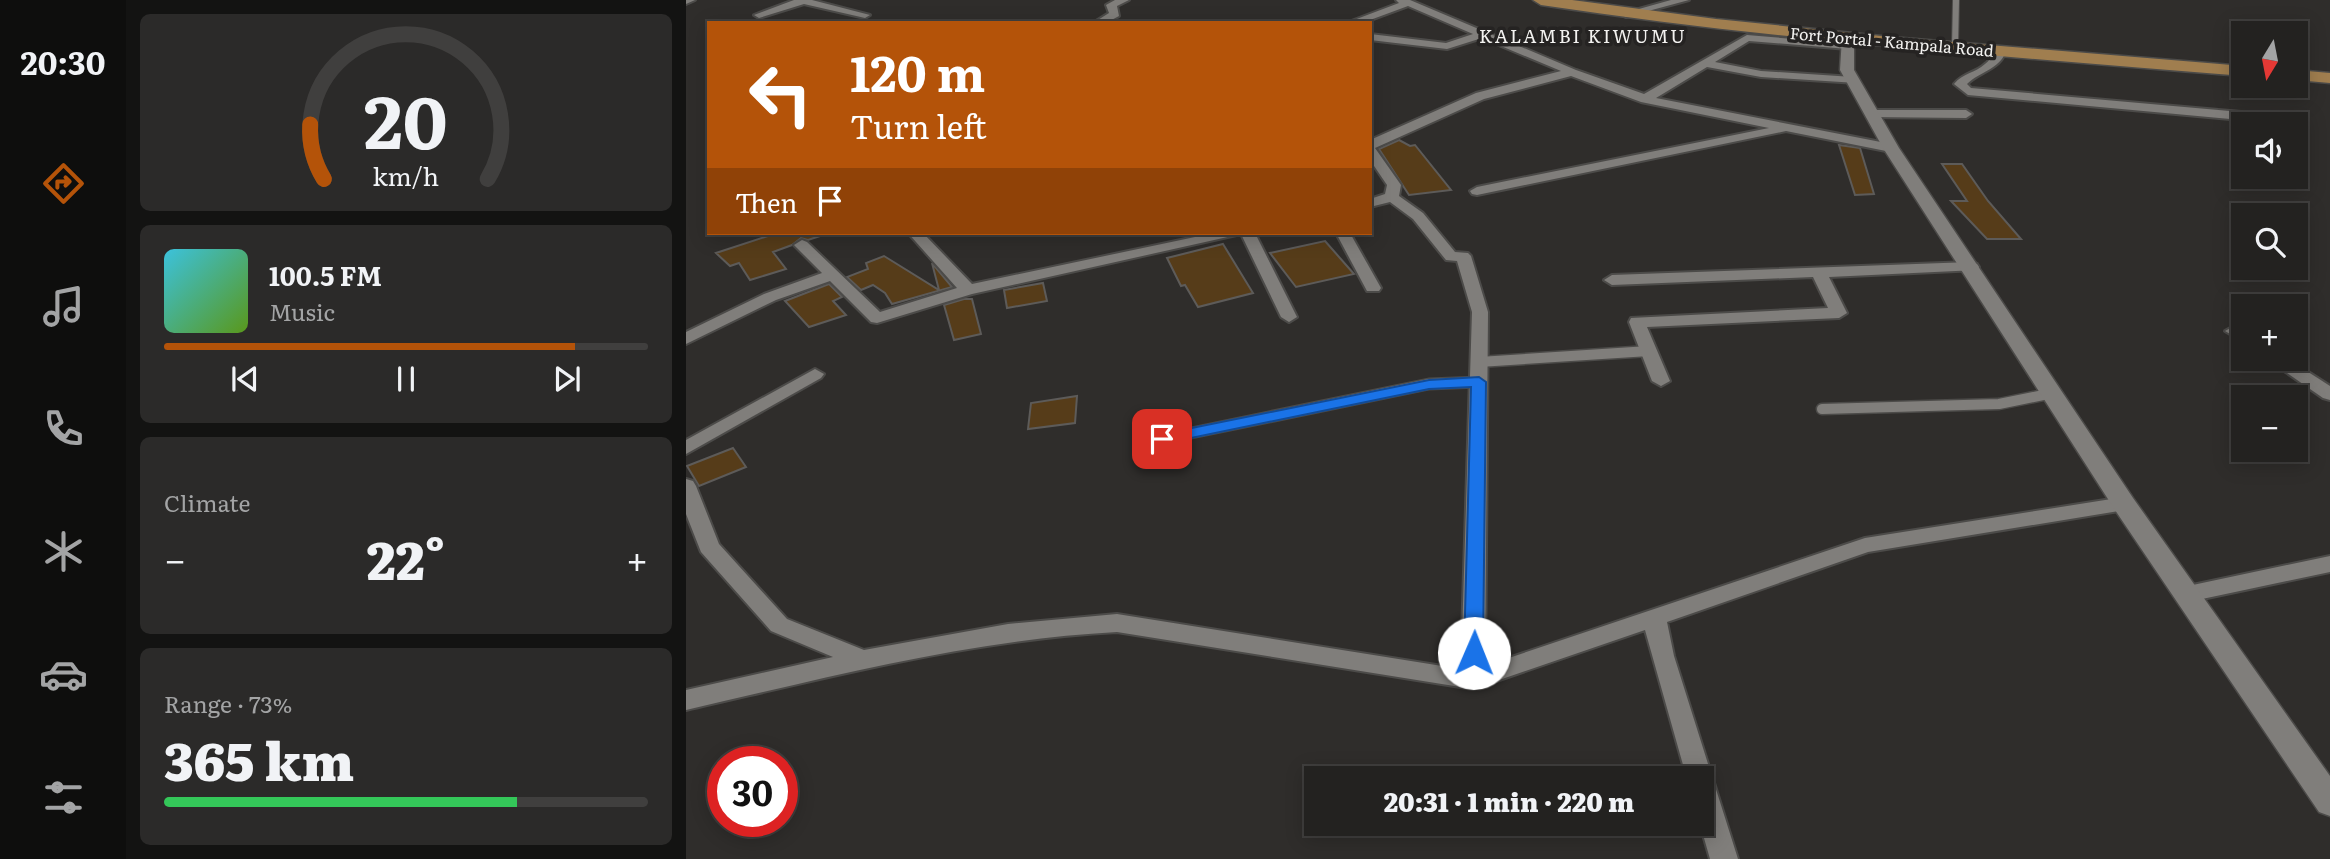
<!DOCTYPE html>
<meta charset="utf-8">
<style>
:root{--surface:#232220;--page:#2b2a29;--text:#f1f3f6;--muted:#a3a4a5;--line:#403f3e;--accent:#b45309}
body{margin:0;font-family:Literata,serif;background:var(--page);color:var(--text);height:100vh;display:flex;flex-direction:column;font-size:26px;white-space:nowrap}
*{box-sizing:border-box;margin:0}
p{font-size:23px;color:var(--muted)}
.icon{flex:none;width:38px;height:38px;fill:none;stroke:currentColor;stroke-width:2;stroke-linecap:round;stroke-linejoin:round}
.map{position:relative;flex:1;overflow:hidden}
.panel{display:flex;flex-direction:column;gap:14px;padding:14px;background:#131312;width:560px}
.panel>*{flex:none}
.guide{position:absolute;left:21px;top:21px;width:665px;height:214px;border-radius:0px;box-shadow:0 4px 18px #0003,0 0 0 2px var(--line);background:#b45309;color:#fff;overflow:hidden}
.needle{width:46px;rotate:190deg}
.controls{position:absolute;left:1545px;top:21px;display:grid;gap:14px}
.controls a{display:grid;place-items:center;width:77px;height:77px;border-radius:0px;background:var(--surface);box-shadow:0 4px 18px #0003,0 0 0 2px var(--line);font-size:35px}
.speed{position:absolute;left:21px;top:746px;display:flex;gap:14px;font-size:35px;font-weight:700;text-align:center}
.speed>*{display:grid;place-content:center;width:91px;height:91px;border-radius:50%;background:var(--surface);box-shadow:0 4px 18px #0003,0 0 0 2px var(--line);line-height:1}
.speed .limit{border:10px solid #d22;background:#fff;color:#111}
.pin{position:absolute;display:grid;place-items:center;width:60px;height:60px;color:#fff;margin:-30px;border-radius:14px;box-shadow:0 4px 10px #0006}
.me{position:absolute;width:77px;margin:-38px;rotate:1deg;stroke-linejoin:round;filter:drop-shadow(0 0 5px #0008)}
.turn{display:flex;align-items:center;gap:24px;height:147px;padding:0 28px;font-size:32px}
.turn .icon{width:91px;height:91px;stroke-width:2.5}
.turn b{display:block;font-size:49px;line-height:60px}
.then{display:flex;align-items:center;height:66px;padding:0 28px;background:#0003;gap:14px;font-size:26px}
.big{font-size:52px;font-weight:800;line-height:1.1}
.panel .tile{flex:1;display:flex;flex-direction:column;justify-content:center;gap:10px;min-width:0;padding:0 24px;border-radius:10px;background:var(--page)}
.panel .dial{align-items:center;gap:0}
.dial svg{height:182px;overflow:visible;fill:none;stroke:var(--line);stroke-width:7;stroke-linecap:round;text-anchor:middle}
.dial text{fill:var(--text);stroke:none}
.song{display:flex;align-items:center;gap:21px}
.cover{width:84px;height:84px;border-radius:10px;background:linear-gradient(135deg,hsl(190 70% 55%),hsl(90 70% 35%))}
.played{height:7px;border-radius:4px;background:linear-gradient(90deg,var(--accent) 85%,var(--line) 85%)}
.keys{display:flex;justify-content:space-around;direction:ltr}
.heat{display:flex;justify-content:space-between;align-items:center;font-size:38px;direction:ltr}
.charge{height:10px;border-radius:5px;background:linear-gradient(90deg,#34c759 73%,var(--line) 0)}
.trip{position:absolute;left:618px;top:766px;width:410px;height:70px;border-radius:0px;background:var(--surface);box-shadow:0 4px 18px #0003,0 0 0 2px var(--line);font-weight:800;line-height:70px;text-align:center}
main{display:flex;flex:1;min-height:0}
.tabs{display:flex;flex-direction:column;width:126px;justify-content:space-around;align-items:center;background:#0e0e0d;color:var(--muted)}
.tabs .icon{width:49px;height:49px}
.tabs .current{color:var(--accent)}
.tabs b{font-size:32px;color:var(--text)}
.map>svg:first-child{display:block}
.building{fill:#563c19;stroke:#5d5b59;stroke-width:2}
.lines{fill:none;stroke-linecap:round;stroke-linejoin:round}
.service-far1-casing{stroke:#4c4b49;stroke-width:8}
.service-casing{stroke:#4c4b49;stroke-width:13}
.minor-casing{stroke:#4c4b49;stroke-width:4}
.tertiary-casing{stroke:#4c4b49;stroke-width:3}
.primary-casing{stroke:#4c4b49;stroke-width:3}
.service-far1{stroke:#807e7b;stroke-width:6}
.service{stroke:#807e7b;stroke-width:10}
.minor{fill:#807e7b;fill-rule:evenodd}
.tertiary{fill:#807e7b;fill-rule:evenodd}
.primary{fill:#a07e4f;fill-rule:evenodd}
.route{fill:#1a73e8;stroke:#114b97;stroke-width:2}
.labels{text-anchor:middle;dominant-baseline:central;stroke-width:7;stroke-linejoin:round;paint-order:stroke}
.far-street-label{font-size:16px;fill:#f3f2f0;stroke:#252322}
.far-quarter-label{font-size:18px;letter-spacing:2px;fill:#f3f2f0;stroke:#252322}
</style>
<main>
<nav class="tabs">
<b>20:30</b>
<svg class="icon current" aria-label="directions" viewBox="0 0 24 24"><path d="M12 3l9 9-9 9-9-9zM9 14v-3h6M13 9l2 2-2 2"/></svg>
<svg class="icon" aria-label="music" viewBox="0 0 24 24"><path d="M9 18V5l10-2v13"/><circle cx="6" cy="18" r="3"/><circle cx="16" cy="16" r="3"/></svg>
<svg class="icon" aria-label="phone" viewBox="0 0 24 24"><path d="M5 4h4l2 5-3 2q2 4 5 5l2-3 5 2v4C11 20 4 13 5 4z"/></svg>
<svg class="icon" aria-label="climate" viewBox="0 0 24 24"><path d="M12 3v18M4 7l16 10M4 17L20 7"/></svg>
<svg class="icon" aria-label="car" viewBox="0 0 24 24"><path d="M5 17H2v-5l4-1 3-4h7l3 4 3 1v5h-3M9 17h6M6 11h13"/><circle cx="7" cy="17" r="2"/><circle cx="17" cy="17" r="2"/></svg>
<svg class="icon" aria-label="filters" viewBox="0 0 24 24"><path d="M4 7h16M4 17h16"/><circle cx="9" cy="7" r="2"/><circle cx="15" cy="17" r="2"/></svg>
</nav>
<section class="panel">
<div class="tile dial"><svg viewBox="0 0 100 80">
<path d="M14 69A42 42 0 1 1 86 69"/>
<path d="M14 69A42 42 0 0 1 8 45" stroke="#b45309"/>
<text x="50" y="56" font-size="32" font-weight="700">20</text>
<text x="50" y="72" font-size="11">km/h</text>
</svg></div>
<div class="tile">
<div class="song"><i class="cover"></i><div><b>100.5 FM</b><p>Music</p></div></div>
<div class="played"></div>
<div class="keys"><svg class="icon" aria-label="previous" viewBox="0 0 24 24"><path d="M18 5L8 12l10 7zM5 5v14"/></svg><svg class="icon" aria-label="pause" viewBox="0 0 24 24"><path d="M8 5v14M16 5v14"/></svg><svg class="icon" aria-label="next" viewBox="0 0 24 24"><path d="M6 5l10 7-10 7zM19 5v14"/></svg></div>
</div>
<div class="tile"><p>Climate</p>
<div class="heat"><a>−</a><b class="big">22°</b><a>+</a></div>
</div>
<div class="tile"><p>Range · 73%</p><b class="big">365 km</b><div class="charge"></div></div>
</section>
<div class="map">
<svg width="1644" height="859" viewBox="0 0 1644 859">
<rect width="100%" height="100%" fill="#2f2d2b"/>
<!-- building -->
<g class="building">
<path d="M713 140 724 146 729 145 765 190 723 195 693 149Z"/>
<path d="M1153 145 1174 148 1188 194 1169 195Z"/>
<path d="M1256 164H1276L1302 201 1335 239H1301L1265 201H1281Z"/>
<path d="M91 233H133L134 236 122 240 115 238 106 245 87 252 100 269 64 280 53 263 44 266 30 253Z"/>
<path d="M639 241 668 274 610 287 584 253Z"/>
<path d="M537 244 567 293 512 307 499 285 495 286 481 258Z"/>
<path d="M198 256 253 290 246 263 266 287 206 304 199 293 187 285 175 290 161 277 182 269 180 263Z"/>
<path d="M357 283 361 301 321 308 318 290Z"/>
<path d="M143 284 156 297 147 301 160 315 123 327 99 301Z"/>
<path d="M278 299H286L295 334 268 340 258 305Z"/>
<path d="M391 396 389 423 342 429 345 403Z"/>
<path d="M47 448 60 467 13 486 1 466Z"/>
</g>
<g class="lines">
<!-- service-far1 casing -->
<g class="service-far1-casing">
<path id="service-far1" d="M1269 46 1270 0"/>
</g>
<!-- service casing -->
<g class="service-casing">
<g id="service">
<path d="M793 362 963 351"/>
<path d="M1136 409 1313 404 1367 393"/>
<path d="M476 439 743 384 793 382"/>
</g>
</g>
<!-- minor casing -->
<g class="minor-casing">
<g id="minor">
<path d="M0 0H9L0 4Z"/>
<path d="M108 0H126L184 15 179 18 118 4 73 18 68 15Z"/>
<path d="M429 0H443L431 6 433 16 420 23H407L423 13 420 5Z"/>
<path d="M710 0H724L890 70 958 94 1061 35 1166 44V48L1162 49 1063 41 1029 62 1075 71 1167 77 1171 79V83L1075 77 1021 67 970 98 1205 144 1212 148 1205 152 1100 131 791 195 786 194 784 191 791 187 1083 128 955 102 885 76 798 99 689 148 715 185 713 196 737 213 769 252 782 253 785 256 802 312 799 666 1179 538 1438 497 1445 499 1448 504 1445 509 1182 552 981 622 988 656 1052 859H1024L1014 824 1015 779H1001L959 630 787 689 431 632C282 640 144 677 0 710V690L147 657 85 631 15 552 0 514V479L7 481 10 486 33 544 101 619 178 650 322 624 431 614 775 669 786 312 771 261 760 260 727 219 704 202 684 207V199L699 194 701 185 684 160V140L790 93 875 71 796 38 761 49 684 40V34L760 43 787 34 722 6 676 23H660L713 3Z"/>
<path d="M985 0H1003L940 17 935 14Z"/>
<path d="M1316 47 1320 48C1318 68 1294 71 1281 84L1285 88 1555 112 1561 116 1555 120 1282 95 1268 84C1277 73 1289 73 1299 64 1306 59 1308 51 1316 47Z"/>
<path d="M1186 110H1280L1286 114 1280 118 1182 117 1180 114Z"/>
<path d="M222 233H237L286 284 528 233H569L611 317 603 322 595 317 555 234 286 294 191 323 185 322 144 281 90 300 0 344V332L78 294 136 273 108 245 116 240 121 242 194 312 271 288Z"/>
<path d="M650 233H664L695 288 693 291H681Z"/>
<path d="M1285 262 1291 264 1293 267 1291 270 1143 277 1161 313 1153 318 961 327 984 381 975 386 966 381 943 322 945 318 1142 308 1127 277 926 285 918 280 926 275Z"/>
<path d="M1548 326 1558 329V342L1539 331Z"/>
<path d="M1581 359H1602L1644 386V400L1637 398Z"/>
<path d="M129 369 138 374 135 378 0 454V440Z"/>
<path d="M1644 556V572L1502 602 1494 600 1491 594 1494 588 1502 586Z"/>
</g>
</g>
<!-- tertiary casing -->
<g class="tertiary-casing">
<path id="tertiary" d="M1162 33 1168 37V70L1213 148 1447 498 1644 776V816L1633 812 1429 510 1197 148 1154 70 1156 37Z"/>
</g>
<!-- primary casing -->
<g class="primary-casing">
<g id="primary">
<path d="M847 0H886L1030 19 1205 37 1558 66V76C1323 57 1088 40 855 5Z"/>
<path d="M1610 70 1644 73V83L1610 80Z"/>
</g>
</g>
<!-- service-far1 -->
<use href="#service-far1" class="service-far1"/>
<!-- service -->
<use href="#service" class="service"/>
<!-- minor -->
<use href="#minor" class="minor"/>
<!-- tertiary -->
<use href="#tertiary" class="tertiary"/>
<!-- primary -->
<use href="#primary" class="primary"/>
</g>
<!-- route -->
<path class="route" d="M793 377 800 382 797 653 795 658 788 660 780 658 778 653 785 387 743 389 476 444 468 439 476 434 743 380Z"/>
<g class="labels">
<!-- far-street labels -->
<g class="far-street-label">
<text transform="translate(1206 41) rotate(5)">Fort Portal - Kampala Road</text>
</g>
<!-- far-quarter labels -->
<g class="far-quarter-label">
<text x="897" y="35">KALAMBI KIWUMU</text>
</g>
</g>
</svg>
<div class="controls">
<a><svg class="needle" viewBox="-14 -14 28 28"><path d="M0-13l5 13h-10z" fill="#e53935"/><path d="M0 13l5-13h-10z" fill="#a3a4a5"/></svg></a>
<a><svg class="icon" aria-label="sound" viewBox="0 0 24 24"><path d="M4 9h4l5-4v14l-5-4H4zM17 9q2 3 0 6"/></svg></a>
<a><svg class="icon" aria-label="search" viewBox="0 0 24 24"><circle cx="10" cy="10" r="6"/><path d="M15 15l6 6"/></svg></a>
<a>+</a>
<a>−</a>
</div>
<div class="speed"><div class="limit">30</div></div>
<div class="pin" style="left:476px;top:439px;background:#d93025"><svg class="icon" aria-label="arrive" viewBox="0 0 24 24"><path d="M6 21V4h12l-3 4 3 4H6"/></svg></div>
<svg class="me" style="left:788px;top:653px" viewBox="-20 -20 40 40"><circle r="19" fill="#fff"/><path d="M0-13L10 11 0 6-10 11z" fill="#1a73e8"/></svg>
<div class="trip">20:31 · 1 min · 220 m</div>
<div class="guide">
<div class="turn"><svg class="icon" aria-label="left" viewBox="0 0 24 24"><path d="M17 20v-9H6M10 6l-5 5 5 5"/></svg><div><b>120 m</b>Turn left</div></div>
<div class="then">Then<svg class="icon" aria-label="arrive" viewBox="0 0 24 24"><path d="M6 21V4h12l-3 4 3 4H6"/></svg></div>
</div>
</div>
</main>
